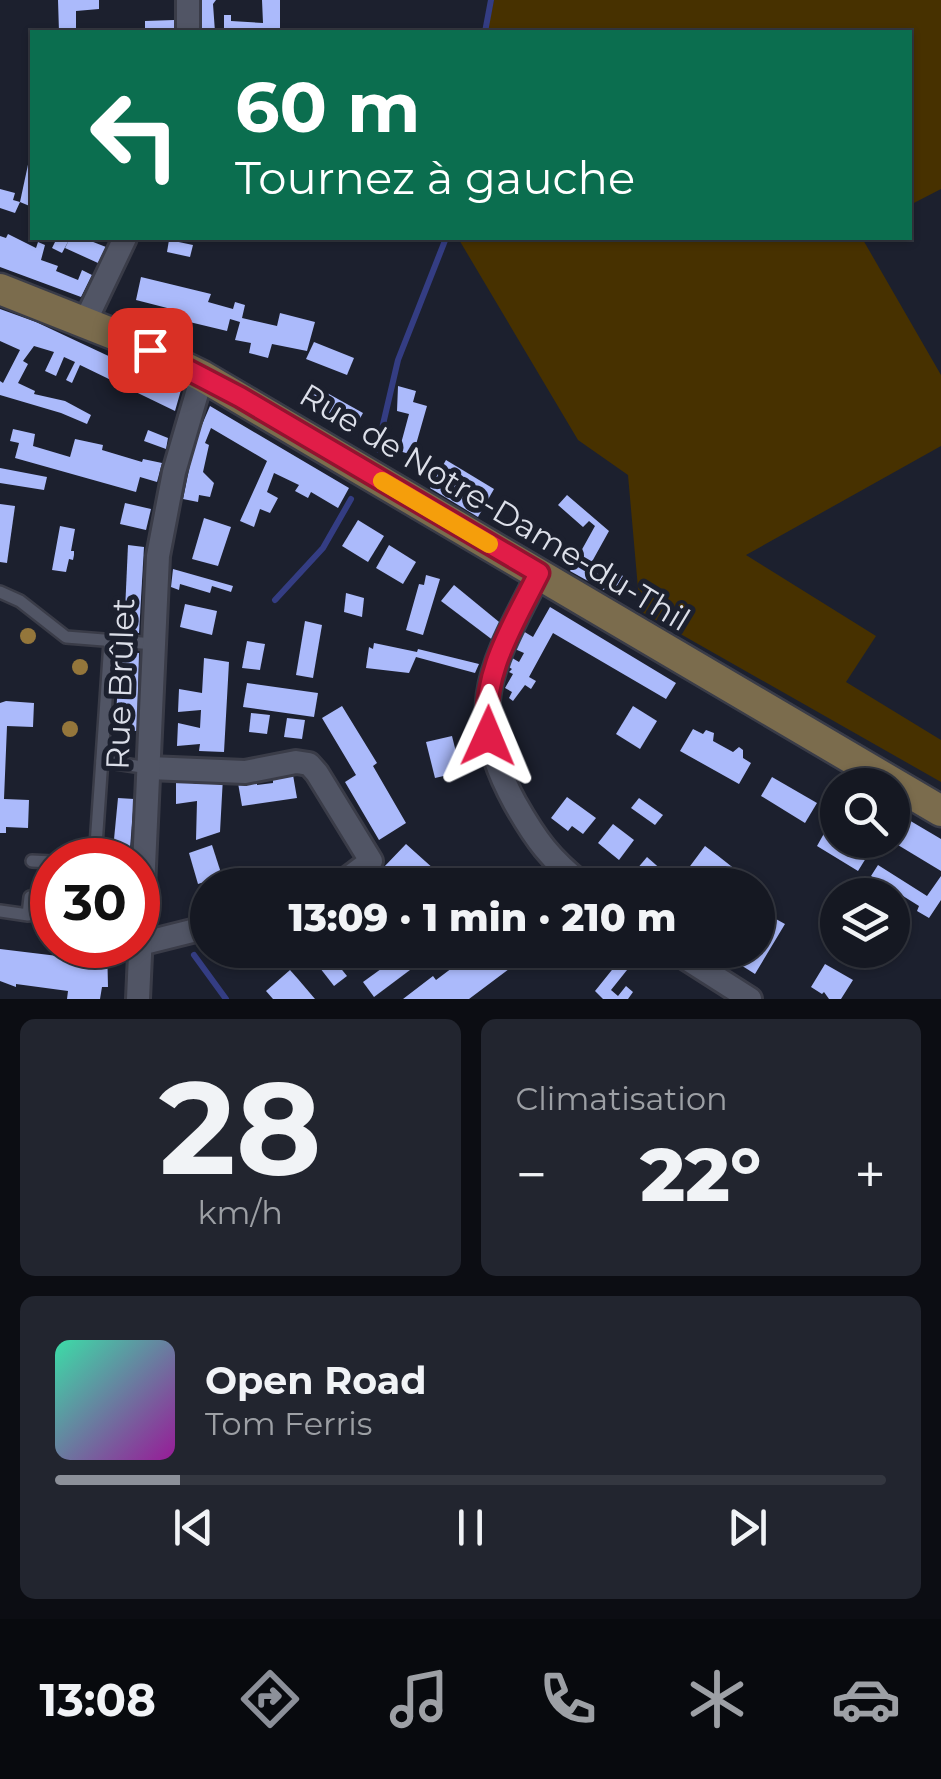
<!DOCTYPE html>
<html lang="fr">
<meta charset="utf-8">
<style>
:root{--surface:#151822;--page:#22252f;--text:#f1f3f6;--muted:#9da0a5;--line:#343740;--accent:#8c9099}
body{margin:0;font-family:Montserrat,sans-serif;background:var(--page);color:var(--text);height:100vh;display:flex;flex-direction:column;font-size:38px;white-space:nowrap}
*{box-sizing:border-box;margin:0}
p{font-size:32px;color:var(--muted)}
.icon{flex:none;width:55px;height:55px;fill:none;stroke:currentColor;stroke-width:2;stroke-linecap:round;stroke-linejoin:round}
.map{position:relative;height:999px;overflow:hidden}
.sheet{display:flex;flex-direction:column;gap:20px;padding:20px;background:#0c0d13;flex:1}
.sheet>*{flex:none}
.top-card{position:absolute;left:30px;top:30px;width:882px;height:210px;border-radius:0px;box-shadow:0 2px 8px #0004,0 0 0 2px var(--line);background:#0b6e4f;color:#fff;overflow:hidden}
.tools{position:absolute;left:820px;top:768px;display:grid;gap:20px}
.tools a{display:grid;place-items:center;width:90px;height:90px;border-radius:50%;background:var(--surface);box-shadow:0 2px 8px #0004,0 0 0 2px var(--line);font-size:50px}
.speed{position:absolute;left:30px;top:838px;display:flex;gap:20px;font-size:50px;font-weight:700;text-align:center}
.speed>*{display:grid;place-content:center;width:130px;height:130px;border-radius:50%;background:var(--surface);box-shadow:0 2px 8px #0004,0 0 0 2px var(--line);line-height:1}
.speed .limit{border:15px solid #d22;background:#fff;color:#111}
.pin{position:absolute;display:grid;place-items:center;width:85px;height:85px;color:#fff;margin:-42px;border-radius:20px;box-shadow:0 5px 15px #0006}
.me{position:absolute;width:110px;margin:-55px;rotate:1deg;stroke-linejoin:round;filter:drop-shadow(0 0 8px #0008)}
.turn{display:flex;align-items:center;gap:35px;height:210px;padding:0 40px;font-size:45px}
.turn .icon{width:130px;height:130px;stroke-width:2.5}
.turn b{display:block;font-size:70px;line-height:85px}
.big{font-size:75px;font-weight:800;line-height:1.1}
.sheet .widget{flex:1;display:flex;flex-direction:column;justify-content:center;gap:15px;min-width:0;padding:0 35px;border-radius:15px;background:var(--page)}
.sheet .dial{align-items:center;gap:0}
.dial b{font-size:130px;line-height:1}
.song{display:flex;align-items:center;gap:30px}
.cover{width:120px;height:120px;border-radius:15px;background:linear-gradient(135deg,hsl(160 70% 55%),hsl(300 70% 35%))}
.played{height:10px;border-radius:5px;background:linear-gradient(90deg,var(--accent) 15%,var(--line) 15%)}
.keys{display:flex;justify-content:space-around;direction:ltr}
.heat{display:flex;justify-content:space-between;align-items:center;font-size:55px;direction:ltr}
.sheet .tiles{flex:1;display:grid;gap:20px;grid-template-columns:1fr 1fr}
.widget:last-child{grid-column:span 2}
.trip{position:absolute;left:190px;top:868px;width:585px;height:100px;border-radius:50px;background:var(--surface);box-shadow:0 2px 8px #0004,0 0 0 2px var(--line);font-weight:800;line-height:100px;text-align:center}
.tab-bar{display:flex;height:160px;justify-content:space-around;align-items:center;background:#080a0e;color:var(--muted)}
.tab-bar .icon{width:70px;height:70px}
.tab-bar .on{color:var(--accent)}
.tab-bar b{font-size:45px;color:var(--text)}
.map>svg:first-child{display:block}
.green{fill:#473100}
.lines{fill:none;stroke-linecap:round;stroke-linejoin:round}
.stream{stroke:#343d83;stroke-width:6}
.building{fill:#abbafb}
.lane-casing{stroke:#3a3c48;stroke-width:16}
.street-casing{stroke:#3a3c48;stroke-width:28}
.secondary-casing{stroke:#3a3c48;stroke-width:35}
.lane{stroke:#515565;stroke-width:11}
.street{stroke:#515565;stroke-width:22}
.secondary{stroke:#7b6c4d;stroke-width:30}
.tree{fill:#94763b}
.route-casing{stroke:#92132f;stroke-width:25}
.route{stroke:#e11d48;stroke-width:18}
.slow{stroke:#f59e0b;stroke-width:18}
.labels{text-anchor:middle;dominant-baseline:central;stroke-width:10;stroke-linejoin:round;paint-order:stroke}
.street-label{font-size:32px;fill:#dcdfe9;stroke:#1c202e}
</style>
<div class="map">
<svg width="941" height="999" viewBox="0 0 941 999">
<rect width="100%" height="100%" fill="#1c202e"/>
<!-- green -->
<g class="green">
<path d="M494 0H941V189L910 205V32H487Z"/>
<path d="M458 238H862L941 375V446L746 555 876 636 846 682 941 740V782L640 611 628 475 578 440Z"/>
</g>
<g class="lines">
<!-- stream -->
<g class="stream">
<path d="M485 32 491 0"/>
<path d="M377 450 398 360 446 238"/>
<path d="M275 600 323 548 351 499"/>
<path d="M194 955 226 999"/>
</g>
</g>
<!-- building -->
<g class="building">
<path d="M58 0H99V9L76 11V32H59Z"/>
<path d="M196 0H216L213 4 215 32H198Z"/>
<path d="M262 0H280V32H224V15H231V21L263 23Z"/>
<path d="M174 20V32H145V21Z"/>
<path d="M29 160 32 161V207L20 202Z"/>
<path d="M0 189 15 193 13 200 20 202 15 213 0 208Z"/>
<path d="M8 234 36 248 38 242 45 245 41 260 58 266 56 271 78 280 82 270 92 275 81 297 0 267V236L6 238Z"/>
<path d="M57 238H83L106 247 98 263 65 248 70 238 62 253 52 248Z"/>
<path d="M169 240 193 245 190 257 167 252Z"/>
<path d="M141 277 211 294 208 302 233 309 235 302 245 305 242 318 277 326 280 313 315 322 307 351 272 344 268 358 249 353 251 343 235 340 240 322 230 319 227 331 177 319 179 311 136 300Z"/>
<path d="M0 309 36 322 181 390 175 411 80 365 72 383 66 380 75 362 64 357 56 376 45 371 54 352 34 346 23 361 28 364 18 383 35 391 34 394 65 401 91 415 87 424 61 413 0 395V381L3 383 20 350 0 341Z"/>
<path d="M314 342 354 358 347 375 306 359Z"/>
<path d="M311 384 363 413 353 431 302 399Z"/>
<path d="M398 386 416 391 413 402 427 406 413 455 399 451 409 414 397 411Z"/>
<path d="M210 406 349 488 338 508 311 492 308 498 295 491 299 485 274 473 267 492 278 498 270 513 260 509 254 527 240 521 267 461 211 428 205 443 209 445 203 472 214 483 210 497 199 495 198 502 183 499 195 441Z"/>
<path d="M13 429 35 434 33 446 70 457 75 439 103 445 102 450 142 462 143 459 162 463 157 482 140 477 136 492 15 458 19 443 10 441Z"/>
<path d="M148 430 168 438 166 449 144 441Z"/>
<path d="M446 460 494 489 478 517 430 488Z"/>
<path d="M0 468 47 477 44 490 0 483Z"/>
<path d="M567 495 609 531 589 567 604 579 610 567 623 576 616 588 609 582 604 590 570 571 595 526 589 521 583 527 558 505Z"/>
<path d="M125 503 151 509 146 530 120 524Z"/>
<path d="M0 504 15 506 7 563 0 562Z"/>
<path d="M204 518 231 527 218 566 192 559Z"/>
<path d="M358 520 384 536 368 562 342 546Z"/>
<path d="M60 526 75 529 71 551H74V555L73 560 69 559 66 572 52 570Z"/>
<path d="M128 545 144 547 139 633H124Z"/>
<path d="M389 545 416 562 403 584 376 568Z"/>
<path d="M173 569 233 586 231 592 212 586 210 593 180 584 179 590 171 587Z"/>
<path d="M426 575 440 579 423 635 406 630 419 584 424 585Z"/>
<path d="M454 585 504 626 494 641 441 601Z"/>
<path d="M346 593 364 598 362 617 344 612Z"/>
<path d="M185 604 217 611 212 635 180 627Z"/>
<path d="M550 607 676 683 666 699 553 633 529 677 536 681 531 689 525 685 513 701 509 698 512 692 505 688 513 674 509 672 512 669 502 663 504 653 519 662 524 653 508 646 518 628 533 637Z"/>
<path d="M305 621 322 625 313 678 296 675Z"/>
<path d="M247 641 265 644 260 670 242 668Z"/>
<path d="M374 643 417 652 418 649 479 664 475 673 416 657 409 673 366 668 369 647 373 649Z"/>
<path d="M120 652 139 653 137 731 115 730Z"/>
<path d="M204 658 229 662 224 752 199 751 200 744 177 746 178 723 200 728 201 710 178 712 179 689 202 693Z"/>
<path d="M247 683 318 693 314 717 243 707Z"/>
<path d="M6 701 34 703 33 727 7 726 4 799 29 800 28 828 6 827V833H0V703Z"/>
<path d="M342 706 377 763 373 766 406 823 379 840 345 782 356 775 322 718Z"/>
<path d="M633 706 657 721 640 749 616 734Z"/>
<path d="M251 713 270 715 267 734 249 732Z"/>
<path d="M287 718 305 720 302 739 284 737Z"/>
<path d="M693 729 703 734 706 730 714 733 713 741 733 752 739 747 743 750V758L751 763 739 784 680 751Z"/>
<path d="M452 736 461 772 435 778 426 742Z"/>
<path d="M293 775 297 798 242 806 238 783 257 780V785L273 783V778Z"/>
<path d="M198 777H223L220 832 196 840 197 801 176 804V780L198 784Z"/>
<path d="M772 777 817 803 805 823 761 796Z"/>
<path d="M567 797 596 818 583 834 572 826 568 831 551 818Z"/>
<path d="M118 798 134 799 129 860H112Z"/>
<path d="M639 798 663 815 655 825 631 808Z"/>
<path d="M897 813 941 839V871L893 842 892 820Z"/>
<path d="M831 821 838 825V840H854L871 850 858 871 817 846Z"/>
<path d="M613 824 634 840 619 860 598 843Z"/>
<path d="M406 844 435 870 452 885H402L383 868Z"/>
<path d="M212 845 222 876 198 884 189 853Z"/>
<path d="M705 846 717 855 755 885H726L707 871 697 885H676Z"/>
<path d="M647 857 672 879 666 885H640L631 876Z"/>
<path d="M878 865 927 896 941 876V900L929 918 917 911 919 906 903 896 897 905 892 902 895 891 871 876Z"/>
<path d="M765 913 785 924 755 974 736 962 744 950H758V926Z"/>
<path d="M68 945H107L108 987H102L100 999H67L68 991 16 984V987L0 981V949L66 957Z"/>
<path d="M232 950H277L278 951 236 964Z"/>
<path d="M306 950H326L347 976 334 986Z"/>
<path d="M476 950H495L509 969 469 999H403L433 976 436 980Z"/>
<path d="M628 950H643L611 990 618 996 626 986 633 992 628 999H603L595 991Z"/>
<path d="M854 950H890L879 967Z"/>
<path d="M403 953 414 967 374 997 363 982Z"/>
<path d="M825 964 853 980 841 999H829L824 992 822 994 811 987Z"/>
<path d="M290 970 298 979 315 999H273L266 991Z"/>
</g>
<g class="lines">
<!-- lane casing -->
<g class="lane-casing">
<g id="lane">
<path d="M0 592 20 601 66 637 154 644"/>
<path d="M102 761 149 768"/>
<path d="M95 860 110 642"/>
<path d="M32 861 52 862"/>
<path d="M0 911 28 915 30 897 52 900"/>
</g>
</g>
<!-- street casing -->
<g class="street-casing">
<g id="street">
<path d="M188 0V32"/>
<path d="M85 322 125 238"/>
<path d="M539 573C494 663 462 706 515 803 536 840 550 859 583 885"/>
<path d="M149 768 245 772 296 762 309 764 317 773 371 861 339 885"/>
<path d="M140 944 208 927"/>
<path d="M673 950 750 999"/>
<path d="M138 999 158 556 174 472 202 376"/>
</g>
</g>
<!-- secondary casing -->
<g class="secondary-casing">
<path id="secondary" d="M0 289 126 339 202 376 941 811"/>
</g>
<!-- lane -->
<use href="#lane" class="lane"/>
<!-- street -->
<use href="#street" class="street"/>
<!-- secondary -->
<use href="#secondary" class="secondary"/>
</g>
<!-- trees -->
<g class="tree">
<circle cx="28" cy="636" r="8"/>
<circle cx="80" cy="667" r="8"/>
<circle cx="70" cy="729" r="8"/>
</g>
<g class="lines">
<!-- route casing -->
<g class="route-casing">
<path id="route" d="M150 350 240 397 539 573C513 625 480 675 488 736"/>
</g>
<!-- route -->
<use href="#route" class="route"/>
<!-- slow -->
<path class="slow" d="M382 481 489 544"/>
</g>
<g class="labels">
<!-- street labels -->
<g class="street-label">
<text transform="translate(495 507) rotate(31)">Rue de Notre-Dame-du-Thil</text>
<text transform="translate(120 684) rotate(-88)">Rue Brûlet</text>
</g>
</g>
</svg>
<div class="tools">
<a><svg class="icon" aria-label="search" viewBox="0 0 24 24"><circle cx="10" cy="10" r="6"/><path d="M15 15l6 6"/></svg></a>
<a><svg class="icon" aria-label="layers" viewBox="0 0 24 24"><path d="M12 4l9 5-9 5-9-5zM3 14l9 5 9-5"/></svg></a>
</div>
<div class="speed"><div class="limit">30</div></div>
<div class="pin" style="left:150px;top:350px;background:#d93025"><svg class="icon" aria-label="arrive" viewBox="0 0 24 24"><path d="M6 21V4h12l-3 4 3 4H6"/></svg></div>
<svg class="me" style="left:488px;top:736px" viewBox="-20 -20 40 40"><path d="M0-17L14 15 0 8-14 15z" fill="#e11d48" stroke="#fff" stroke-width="4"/></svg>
<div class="trip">13:09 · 1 min · 210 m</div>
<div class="top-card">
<div class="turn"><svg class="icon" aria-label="left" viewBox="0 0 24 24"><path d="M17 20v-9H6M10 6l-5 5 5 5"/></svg><div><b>60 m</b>Tournez à gauche</div></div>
</div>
</div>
<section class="sheet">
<div class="tiles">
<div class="widget dial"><b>28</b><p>km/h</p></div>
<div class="widget"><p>Climatisation</p>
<div class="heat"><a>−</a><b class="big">22°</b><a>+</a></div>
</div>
<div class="widget">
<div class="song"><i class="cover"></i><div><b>Open Road</b><p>Tom Ferris</p></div></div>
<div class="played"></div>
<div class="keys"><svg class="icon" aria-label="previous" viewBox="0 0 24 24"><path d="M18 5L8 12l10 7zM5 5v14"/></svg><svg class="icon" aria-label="pause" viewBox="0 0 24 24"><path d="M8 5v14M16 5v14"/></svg><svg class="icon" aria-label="next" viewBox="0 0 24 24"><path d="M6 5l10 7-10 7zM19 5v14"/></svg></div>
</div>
</div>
</section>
<nav class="tab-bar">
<b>13:08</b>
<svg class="icon on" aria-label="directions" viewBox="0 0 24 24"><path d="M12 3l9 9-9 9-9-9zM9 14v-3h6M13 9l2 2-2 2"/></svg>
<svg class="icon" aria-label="music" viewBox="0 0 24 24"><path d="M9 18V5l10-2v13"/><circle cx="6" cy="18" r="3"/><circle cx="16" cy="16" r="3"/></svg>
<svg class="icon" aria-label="phone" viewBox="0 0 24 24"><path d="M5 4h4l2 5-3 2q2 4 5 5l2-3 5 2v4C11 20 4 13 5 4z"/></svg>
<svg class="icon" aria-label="climate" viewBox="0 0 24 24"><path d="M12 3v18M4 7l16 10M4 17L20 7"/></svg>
<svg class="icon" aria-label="car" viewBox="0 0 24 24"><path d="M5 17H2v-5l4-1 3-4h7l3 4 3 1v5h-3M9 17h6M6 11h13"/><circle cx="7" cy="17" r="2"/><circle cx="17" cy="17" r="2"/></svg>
</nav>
